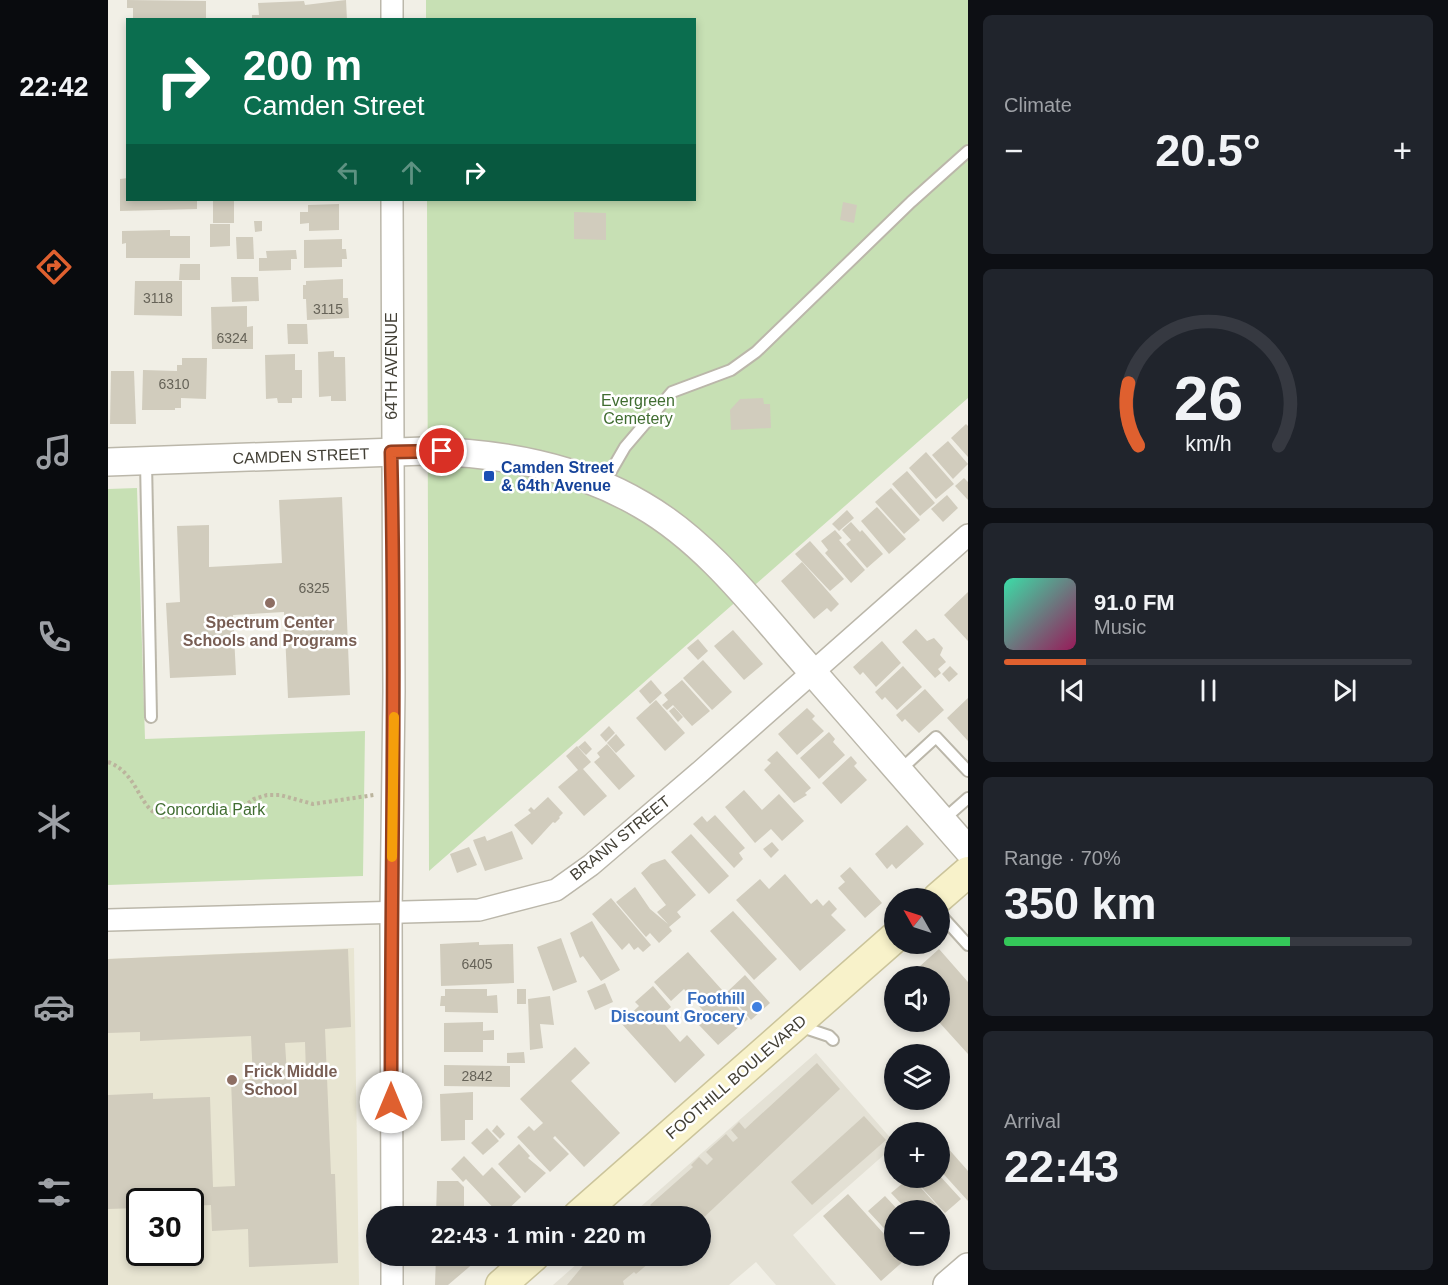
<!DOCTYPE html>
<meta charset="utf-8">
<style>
:root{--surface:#171b24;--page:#20242c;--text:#f1f3f6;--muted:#9ea1a6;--line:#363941;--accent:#df602f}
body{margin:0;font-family:Helvetica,sans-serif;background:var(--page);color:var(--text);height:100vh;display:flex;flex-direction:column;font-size:22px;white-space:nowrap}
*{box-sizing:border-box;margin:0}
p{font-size:20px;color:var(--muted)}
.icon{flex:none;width:33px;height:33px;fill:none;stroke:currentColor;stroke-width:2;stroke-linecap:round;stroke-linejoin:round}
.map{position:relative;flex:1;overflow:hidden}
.sheet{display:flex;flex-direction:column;gap:15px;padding:15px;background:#0d0f14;width:480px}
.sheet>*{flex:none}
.guide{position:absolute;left:18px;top:18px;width:570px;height:183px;border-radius:0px;box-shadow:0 3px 9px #0003;background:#0b6e4f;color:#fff;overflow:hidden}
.needle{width:39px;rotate:309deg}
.buttons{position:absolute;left:776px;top:888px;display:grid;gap:12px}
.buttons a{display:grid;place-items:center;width:66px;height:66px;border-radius:50%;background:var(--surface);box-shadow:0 3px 9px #0003;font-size:30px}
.speed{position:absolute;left:18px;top:1188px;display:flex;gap:12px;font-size:30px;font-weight:700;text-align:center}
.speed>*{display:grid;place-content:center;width:78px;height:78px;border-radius:50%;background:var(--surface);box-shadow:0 3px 9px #0003;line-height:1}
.speed .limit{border:3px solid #111;border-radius:9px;background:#fff;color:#111}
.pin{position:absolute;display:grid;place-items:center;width:51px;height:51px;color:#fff;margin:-26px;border:3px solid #fff;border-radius:50%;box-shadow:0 2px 6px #0007}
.me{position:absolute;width:66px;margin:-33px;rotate:0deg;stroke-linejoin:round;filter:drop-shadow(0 0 4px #0008)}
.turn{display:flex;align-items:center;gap:21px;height:126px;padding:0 18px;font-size:27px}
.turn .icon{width:78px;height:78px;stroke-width:2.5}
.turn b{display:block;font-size:42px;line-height:51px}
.lanes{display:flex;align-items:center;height:57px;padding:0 18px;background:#0003;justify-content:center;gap:30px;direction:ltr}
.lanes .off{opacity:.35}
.big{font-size:45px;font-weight:700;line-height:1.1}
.sheet .tile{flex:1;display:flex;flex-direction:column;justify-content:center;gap:9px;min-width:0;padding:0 21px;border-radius:9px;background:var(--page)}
.sheet .dial{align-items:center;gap:0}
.dial svg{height:156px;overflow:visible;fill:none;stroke:var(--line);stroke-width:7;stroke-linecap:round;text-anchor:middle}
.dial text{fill:var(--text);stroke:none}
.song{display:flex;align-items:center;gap:18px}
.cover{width:72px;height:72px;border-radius:9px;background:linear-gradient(135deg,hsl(160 70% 55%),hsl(330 70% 35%))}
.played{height:6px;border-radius:3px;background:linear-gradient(90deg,var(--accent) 20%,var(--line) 20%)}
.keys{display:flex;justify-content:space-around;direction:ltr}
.heat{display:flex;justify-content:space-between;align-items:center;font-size:33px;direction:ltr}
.charge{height:9px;border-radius:4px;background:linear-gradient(90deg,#34c759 70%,var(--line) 0)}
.trip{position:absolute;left:258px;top:1206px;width:345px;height:60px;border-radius:30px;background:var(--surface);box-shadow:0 3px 9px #0003;font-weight:700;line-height:60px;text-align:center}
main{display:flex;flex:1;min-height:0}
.dock{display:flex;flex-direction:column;width:108px;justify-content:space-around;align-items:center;background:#090b0e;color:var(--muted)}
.dock .icon{width:42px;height:42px}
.dock .active{color:var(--accent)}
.dock b{font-size:27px;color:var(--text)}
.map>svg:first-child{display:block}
.residential{fill:#e4e1d5}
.education{fill:#e8e5d2;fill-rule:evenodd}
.green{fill:#c7e0b4}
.building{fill:#d1ccbd;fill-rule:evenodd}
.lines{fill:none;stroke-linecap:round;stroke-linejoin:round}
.service-casing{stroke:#bbb7aa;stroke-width:14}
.minor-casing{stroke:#bbb7aa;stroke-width:24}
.tertiary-casing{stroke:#bbb7aa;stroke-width:30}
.secondary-casing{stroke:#cbc49b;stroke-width:33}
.path{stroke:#bbb49d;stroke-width:4;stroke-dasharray:3 3;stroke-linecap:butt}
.service{stroke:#fff;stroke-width:10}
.minor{stroke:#fff;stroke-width:21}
.tertiary{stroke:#fff;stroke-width:27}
.secondary{stroke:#f8f2ca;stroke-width:30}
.route-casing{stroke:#913e1f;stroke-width:15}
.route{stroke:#df602f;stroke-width:10}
.slow{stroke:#f59e0b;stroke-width:10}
.transit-dot{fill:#1a4fb4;stroke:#fff;stroke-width:2}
.education-dot{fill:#8d6e63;stroke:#fff;stroke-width:2}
.shop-dot{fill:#3f7fe0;stroke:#fff;stroke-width:2}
.labels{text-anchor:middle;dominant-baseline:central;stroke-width:5;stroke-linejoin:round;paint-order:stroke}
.number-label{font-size:14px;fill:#666358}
.street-label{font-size:16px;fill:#434036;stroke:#fff}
.park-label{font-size:16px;fill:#406d31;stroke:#fff}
.transit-label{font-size:16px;font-weight:bold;fill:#164399;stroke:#fff;text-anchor:start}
.education-label{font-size:16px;font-weight:bold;fill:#785e54;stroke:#fff}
.shop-label{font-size:16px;font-weight:bold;fill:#366cbe;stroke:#fff;text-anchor:end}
</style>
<main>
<nav class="dock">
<b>22:42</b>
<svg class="icon active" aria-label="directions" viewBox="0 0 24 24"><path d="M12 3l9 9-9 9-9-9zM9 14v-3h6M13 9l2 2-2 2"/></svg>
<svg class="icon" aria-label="music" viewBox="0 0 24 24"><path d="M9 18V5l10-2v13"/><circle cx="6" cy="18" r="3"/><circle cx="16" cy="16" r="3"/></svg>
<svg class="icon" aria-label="phone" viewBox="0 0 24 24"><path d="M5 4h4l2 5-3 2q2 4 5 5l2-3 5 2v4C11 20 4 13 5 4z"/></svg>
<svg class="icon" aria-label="climate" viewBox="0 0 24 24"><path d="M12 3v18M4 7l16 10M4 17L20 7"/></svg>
<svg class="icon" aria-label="car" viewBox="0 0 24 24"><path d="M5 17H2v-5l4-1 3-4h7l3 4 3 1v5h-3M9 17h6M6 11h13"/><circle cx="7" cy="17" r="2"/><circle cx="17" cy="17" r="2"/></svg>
<svg class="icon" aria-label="filters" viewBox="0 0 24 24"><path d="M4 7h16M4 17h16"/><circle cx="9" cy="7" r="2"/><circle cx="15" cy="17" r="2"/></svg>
</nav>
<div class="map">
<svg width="860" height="1285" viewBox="0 0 860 1285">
<rect width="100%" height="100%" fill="#f1efe6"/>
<!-- residential -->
<path class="residential" d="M708 1053 786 1142V1146L685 1235 728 1285H668L648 1262 621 1285H445L478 1256H592V1216H522Z"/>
<!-- education -->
<path class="education" d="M246 948 251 1285H0V959ZM32 1202H82V1252H32Z"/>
<!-- green -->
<g class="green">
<path d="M318 0H860V398L321 871 319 200H586V20L318 19Z"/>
<path d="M29 488 37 739 257 731 255 876 0 885V489Z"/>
</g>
<!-- building -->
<g class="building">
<path d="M19 0 98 1V18L25 19V8H19Z"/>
<path d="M238 0 239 20H144V15H151L150 3 196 1 197 5Z"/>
<path d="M20 178V200H89V209L12 211V179Z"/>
<rect x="105" y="200" width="21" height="23"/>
<path d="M735 202 749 205 746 223 732 220Z"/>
<path d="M231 204V230L201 231V223L192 224V212H200V205Z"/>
<path d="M466 212 498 213V240L466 239Z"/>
<path d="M146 221H154V231L147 232Z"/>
<path d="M102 224H122V246L102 247Z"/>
<path d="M62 230V236H82V258H18V243L14 244V231Z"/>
<path d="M128 237H145L146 259H129Z"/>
<path d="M234 239V249H238L239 259H234V267L196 268V240Z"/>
<path d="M188 250 189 259H183V270L151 271V258H159L158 251Z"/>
<path d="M72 264H92V280H71Z"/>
<path d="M123 277H150L151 301 124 302Z"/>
<path d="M235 279V298H240L241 318 199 320 198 299H195V285H198V281Z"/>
<path d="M27 281H74V316L26 315Z"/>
<path d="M139 306V327L145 326V349H104L103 307Z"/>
<path d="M179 324H199L200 344H180Z"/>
<path d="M226 351V357H237L238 401H223V396L211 397 210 352Z"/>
<path d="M187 354V370H194V398H184V403H170L169 398 158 399 157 355Z"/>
<path d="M74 358H99L98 399 73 398V408H67V410H34L35 370 69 371V365H74Z"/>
<path d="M3 371H26L28 424H2Z"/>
<path d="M655 398 656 404H662L663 428 623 430 622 410 632 399Z"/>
<path d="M858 424 860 426V457L843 438Z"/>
<path d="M840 441 860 464 845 479 824 455Z"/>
<path d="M818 452 846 484 828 499 801 468Z"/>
<path d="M799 471 827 503 812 516 784 484Z"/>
<path d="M856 478 860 482V500L847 486Z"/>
<path d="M783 488 812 520 796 534 767 502Z"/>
<path d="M839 495 850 508 835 522 823 509Z"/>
<path d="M234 497 242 695 180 698 176 612 125 615 128 675 62 678 58 603 72 602 69 526 101 525V567L174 563 171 500Z"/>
<path d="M769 507 798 539 781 554 753 521Z"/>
<path d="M739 510 746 518 731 531 724 524Z"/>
<path d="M743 522 752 532 754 530 775 554 759 568 738 544 743 540 734 530Z"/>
<path d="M727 530 734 538 731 540 757 570 743 583 717 553 720 550 713 541Z"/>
<path d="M702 541 736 579 722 591 687 554Z"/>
<path d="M694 562 731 604 723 612 719 608 706 619 673 581Z"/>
<path d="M860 592V641L836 615Z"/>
<path d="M808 629 819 641 826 638 835 648 832 655 838 662 830 669 833 673 827 678 794 642Z"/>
<path d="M625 630 655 664 636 680 606 646Z"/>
<path d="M590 639 600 651 590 660 579 648Z"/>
<path d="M774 641 793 663 768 687 755 672 752 675 745 667Z"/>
<path d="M595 660 624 692 604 710 575 678Z"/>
<path d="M795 666 814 687 789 710 777 697 774 700 767 692Z"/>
<path d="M842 666 850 674 841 682 834 674Z"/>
<path d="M543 680 554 693 542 704 531 691Z"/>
<path d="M574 680 602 711 584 726 565 705 559 710 554 705 560 700 556 695Z"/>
<path d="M817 689 836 710 811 733 797 719 794 722 788 715Z"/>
<path d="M860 698V741L839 718Z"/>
<path d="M548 700 577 733 557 751 528 718Z"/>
<path d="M566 707 575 717 570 722 561 711Z"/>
<path d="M699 708 707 716 704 719 716 731 689 755 670 734Z"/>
<path d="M501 726 507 733 498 742 492 735Z"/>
<path d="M721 732 727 739 725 742 737 755 711 779 692 758Z"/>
<path d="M508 734 517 745 508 753 499 743Z"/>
<path d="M477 741 484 749 478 755 470 747Z"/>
<path d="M499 744 527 776 511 790 486 762 492 757 489 753Z"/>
<path d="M469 746 483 762 475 769 499 796 476 816 450 787 470 770 458 756Z"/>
<path d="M669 751 703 788 697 793 699 795 686 803 656 770 663 763 659 760Z"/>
<path d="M743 756 749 763 746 766 759 780 733 804 714 783Z"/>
<path d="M636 790 654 810 671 794 696 821 674 841 663 829 647 843 617 807Z"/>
<path d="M440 797 455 813 451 817 452 818 447 823 445 822 424 845 406 825 423 813 420 810 423 807 426 810Z"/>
<path d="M607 815 637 848 631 853 635 859 626 868 585 824 594 816 599 822Z"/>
<path d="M799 825 816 844 788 869 784 864 779 869 767 854Z"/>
<path d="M404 831 415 859 377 871 365 840 377 836 379 841Z"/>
<path d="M583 834 621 876 601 894 563 852Z"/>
<path d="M664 842 671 850 663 858 655 849Z"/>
<path d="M361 847 369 865 349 873 342 854Z"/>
<path d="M557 859 588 895 569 912 573 917 561 927 564 931 551 943 542 933 538 937 508 902 527 887 542 909 560 924 549 912 558 905 533 873 543 864Z"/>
<path d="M742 867 774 903 757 918 730 888 737 882 732 876Z"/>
<path d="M677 874 703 904 709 899 715 906 721 900 729 909 723 915 738 930 692 971 628 900 652 879 661 889Z"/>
<path d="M503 898 543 945 535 952 530 947 526 950 521 943 514 950 484 914Z"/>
<path d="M625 911 669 959 646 980 602 931Z"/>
<path d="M484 921 512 970 493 981 475 956 472 958 462 933Z"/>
<path d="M453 938 469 982 445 991 429 947Z"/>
<path d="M371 942V945L405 944 406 983 333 986 332 944Z"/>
<path d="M240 949 243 1027 217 1029 223 1174H227L230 1263 141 1267 140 1229 104 1231 103 1205 82 1206V1202H32V1208L0 1209V1095L45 1093V1099L102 1097 105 1187 127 1186 123 1080 145 1079 143 1036 32 1041V1032L0 1033V959ZM197 1042 198 1073 179 1074 177 1043Z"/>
<path d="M831 949 860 982V1054L831 1022V976H801Z"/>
<path d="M580 952 640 1019 610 1045 591 1025 600 1016 576 989 563 1001 546 982Z"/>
<path d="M637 975 662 1003 643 1020 619 992Z"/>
<path d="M497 983 505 1002 487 1010 479 991Z"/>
<path d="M545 986 563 1007 551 1018 572 1042 579 1035 597 1055 567 1083 513 1023 531 1006 527 1002Z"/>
<path d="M337 989H379V996L389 995 390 1013 337 1012V1006H332L333 996H337Z"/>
<rect x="409" y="989" width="9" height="15"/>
<path d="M442 996 446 1025 432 1024 435 1048 422 1050 420 999Z"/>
<path d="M375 1022V1031L386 1030V1040H375V1052H336V1023Z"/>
<path d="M467 1047 482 1063 463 1081 512 1133 476 1167 447 1136 445 1138 461 1154 442 1172 409 1137 421 1126 426 1131 435 1123 412 1099Z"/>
<path d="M416 1052 417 1063H399V1053Z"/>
<path d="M709 1063 732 1089 592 1221V1216H578L573 1211 568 1216H552L542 1205 585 1167 583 1165 591 1157 599 1165 605 1159 598 1152 618 1134 625 1142 630 1138 623 1130 631 1122 637 1129Z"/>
<path d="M336 1065 402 1066V1087L336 1086Z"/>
<path d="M365 1092V1120H357V1140L333 1141 332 1094Z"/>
<path d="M756 1116 778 1140 704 1205 683 1182Z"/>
<path d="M389 1125 397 1134 392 1139 384 1131Z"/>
<path d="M379 1128 391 1141 375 1155 363 1143Z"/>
<path d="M831 1138 860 1171V1201L831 1169Z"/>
<path d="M411 1144 422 1156 420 1158 438 1173 417 1193 390 1164Z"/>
<path d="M356 1156 375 1176 384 1167 413 1197 393 1216 358 1179 355 1182 343 1169Z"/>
<path d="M831 1175 853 1199 837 1213 805 1178H831Z"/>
<path d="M801 1178H804L833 1210H799L783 1193Z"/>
<path d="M329 1181H350L356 1187V1216H328Z"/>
<path d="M740 1194 786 1245V1256L800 1257 773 1281 715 1216Z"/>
<path d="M777 1196 790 1210H786V1239L760 1211Z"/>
<path d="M328 1256H374L340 1285H327Z"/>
<path d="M483 1256H534L541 1263 528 1274 526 1272 515 1281 516 1285H459Z"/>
</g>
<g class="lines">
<!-- service casing -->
<g class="service-casing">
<g id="service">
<path d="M38 462 43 717"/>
<path d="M495 485 517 447 564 392 623 370 648 352 803 202 860 151"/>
<path d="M791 771 828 737 860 771"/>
<path d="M835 820 860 798"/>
<path d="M831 913 860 945"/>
<path d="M691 1026 721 1036 725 1040"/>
</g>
</g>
<!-- minor casing -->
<g class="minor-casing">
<g id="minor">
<path d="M284 20V0"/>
<path d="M284 200 286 691 283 913 284 1216"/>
<path d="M0 920 371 910 448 890 483 865 593 771 860 535"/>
<path d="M284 1256V1285"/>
</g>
</g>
<!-- tertiary casing -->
<g class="tertiary-casing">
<g id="tertiary">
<path d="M0 462 317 451C393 453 468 466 534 505 595 540 642 600 687 652 745 718 802 784 860 850"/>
<path d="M839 1285 860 1267"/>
</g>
</g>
<!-- secondary casing -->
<g class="secondary-casing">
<g id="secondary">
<path d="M830 898 860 872"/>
<path d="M470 1216 786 938"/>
<path d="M393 1285 426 1256"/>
</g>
</g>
<!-- path -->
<path class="path" d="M0 762C31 773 30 810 55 817L126 813 146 799 159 795H172L205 804 266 795"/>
<!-- service -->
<use href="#service" class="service"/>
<!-- minor -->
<use href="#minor" class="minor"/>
<!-- tertiary -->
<use href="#tertiary" class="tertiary"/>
<!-- secondary -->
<use href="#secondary" class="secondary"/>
</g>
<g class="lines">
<!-- route casing -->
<g class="route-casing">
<path id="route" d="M283 1102C283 885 288 669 283 452L334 451"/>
</g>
<!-- route -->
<use href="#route" class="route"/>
<!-- slow -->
<path class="slow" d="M284 857 286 717"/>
</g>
<!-- markers -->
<rect class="transit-dot" x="375" y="470" width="12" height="12" rx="3"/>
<g class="education-dot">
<circle cx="162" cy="603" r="6"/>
<circle cx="124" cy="1080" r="6"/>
</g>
<circle class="shop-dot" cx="649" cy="1007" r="6"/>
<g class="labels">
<!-- number labels -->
<g class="number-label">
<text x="50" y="298">3118</text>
<text x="220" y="309">3115</text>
<text x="124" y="338">6324</text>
<text x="66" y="384">6310</text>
<text x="206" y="588">6325</text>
<text x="369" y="964">6405</text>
<text x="369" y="1076">2842</text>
</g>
<!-- street labels -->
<g class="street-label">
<text transform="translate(283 366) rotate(-90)">64TH AVENUE</text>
<text transform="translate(193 456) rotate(-2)">CAMDEN STREET</text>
<text transform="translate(512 838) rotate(-39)">BRANN STREET</text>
<text transform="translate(628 1077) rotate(-41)">FOOTHILL BOULEVARD</text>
</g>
<!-- park labels -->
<g class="park-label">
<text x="530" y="400">Evergreen<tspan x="530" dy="18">Cemetery</tspan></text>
<text x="102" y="809">Concordia Park</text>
</g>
<!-- transit labels -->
<g class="transit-label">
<text x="393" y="467">Camden Street<tspan x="393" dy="18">&amp; 64th Avenue</tspan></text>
</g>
<!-- education labels -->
<g class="education-label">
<text x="162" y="622">Spectrum Center<tspan x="162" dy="18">Schools and Programs</tspan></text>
<text x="136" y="1071" text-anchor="start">Frick Middle<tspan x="136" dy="18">School</tspan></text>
</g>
<!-- shop labels -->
<g class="shop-label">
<text x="637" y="998">Foothill<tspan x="637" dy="18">Discount Grocery</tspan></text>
</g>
</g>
</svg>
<div class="buttons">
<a><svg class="needle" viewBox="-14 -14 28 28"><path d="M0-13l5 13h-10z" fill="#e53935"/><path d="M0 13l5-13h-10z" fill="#9ea1a6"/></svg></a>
<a><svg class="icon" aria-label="sound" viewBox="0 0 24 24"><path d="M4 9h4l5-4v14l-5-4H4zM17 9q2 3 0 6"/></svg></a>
<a><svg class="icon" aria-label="layers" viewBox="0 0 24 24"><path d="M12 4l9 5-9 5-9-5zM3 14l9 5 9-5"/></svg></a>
<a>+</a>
<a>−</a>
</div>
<div class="speed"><div class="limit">30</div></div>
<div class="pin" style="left:334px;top:451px;background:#d93025"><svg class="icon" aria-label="arrive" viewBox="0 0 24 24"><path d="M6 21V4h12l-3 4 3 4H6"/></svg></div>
<svg class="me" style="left:283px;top:1102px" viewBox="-20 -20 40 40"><circle r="19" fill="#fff"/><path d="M0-13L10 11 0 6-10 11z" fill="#df602f"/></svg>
<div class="trip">22:43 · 1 min · 220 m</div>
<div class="guide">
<div class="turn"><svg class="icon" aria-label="right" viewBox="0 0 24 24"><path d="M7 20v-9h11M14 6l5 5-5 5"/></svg><div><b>200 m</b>Camden Street</div></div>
<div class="lanes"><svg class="icon off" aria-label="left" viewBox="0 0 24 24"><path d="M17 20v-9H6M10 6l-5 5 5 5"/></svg><svg class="icon off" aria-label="ahead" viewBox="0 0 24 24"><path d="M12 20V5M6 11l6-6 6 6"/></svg><svg class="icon" aria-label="right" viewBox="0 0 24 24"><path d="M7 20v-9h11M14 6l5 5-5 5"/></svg></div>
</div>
</div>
<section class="sheet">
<div class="tile"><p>Climate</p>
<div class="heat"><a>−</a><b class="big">20.5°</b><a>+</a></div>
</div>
<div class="tile dial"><svg viewBox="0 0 100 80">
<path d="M14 69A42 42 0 1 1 86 69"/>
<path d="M14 69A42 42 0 0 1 9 37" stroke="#df602f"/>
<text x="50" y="56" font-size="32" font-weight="700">26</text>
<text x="50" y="72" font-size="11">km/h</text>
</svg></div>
<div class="tile">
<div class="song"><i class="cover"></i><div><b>91.0 FM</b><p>Music</p></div></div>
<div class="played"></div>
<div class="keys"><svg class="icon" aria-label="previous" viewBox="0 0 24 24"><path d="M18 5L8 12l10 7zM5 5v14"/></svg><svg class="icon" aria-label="pause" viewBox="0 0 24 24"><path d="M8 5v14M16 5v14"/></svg><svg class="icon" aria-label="next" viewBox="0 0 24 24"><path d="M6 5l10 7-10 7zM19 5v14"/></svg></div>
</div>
<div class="tile"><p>Range · 70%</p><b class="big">350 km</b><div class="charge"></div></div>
<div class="tile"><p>Arrival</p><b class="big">22:43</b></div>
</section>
</main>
